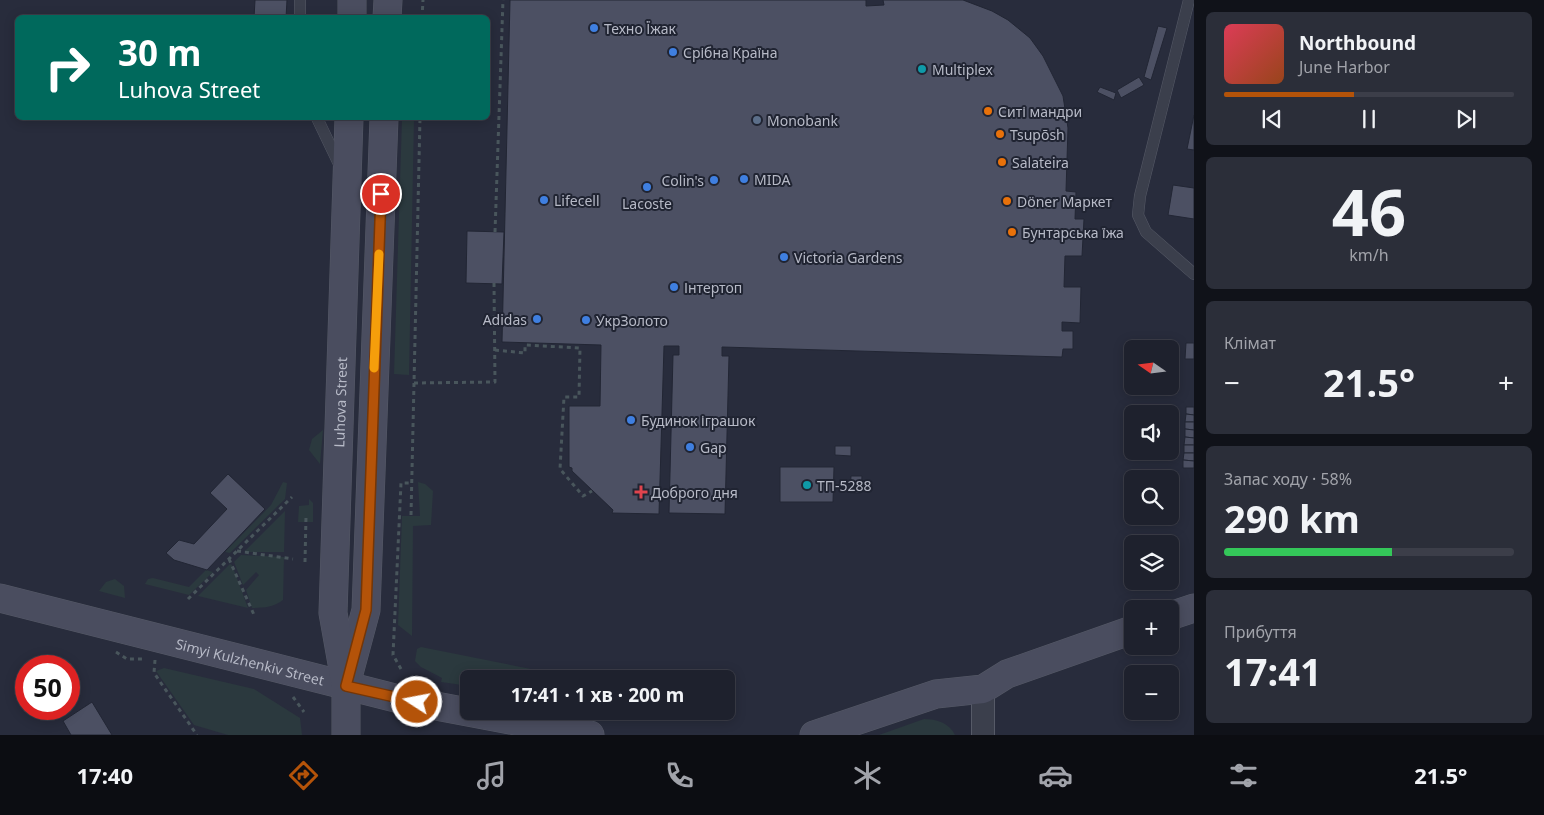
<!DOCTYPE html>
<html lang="uk">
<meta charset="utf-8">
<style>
:root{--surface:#1e212d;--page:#2b2e39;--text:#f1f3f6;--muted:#a1a3aa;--line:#3c3e49;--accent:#b45309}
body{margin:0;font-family:"Noto Sans",sans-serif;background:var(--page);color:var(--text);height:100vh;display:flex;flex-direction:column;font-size:19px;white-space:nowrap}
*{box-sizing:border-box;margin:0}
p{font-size:16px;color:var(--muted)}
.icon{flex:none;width:28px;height:28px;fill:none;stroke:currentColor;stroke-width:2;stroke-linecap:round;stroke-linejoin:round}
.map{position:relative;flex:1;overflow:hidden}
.sheet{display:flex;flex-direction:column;gap:12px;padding:12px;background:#101219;width:350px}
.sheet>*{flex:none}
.guide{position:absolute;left:15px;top:15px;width:475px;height:105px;border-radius:8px;box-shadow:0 2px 12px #0003,0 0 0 1px var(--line);background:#00695c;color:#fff;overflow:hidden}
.needle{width:32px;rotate:284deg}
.controls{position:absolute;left:1124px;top:340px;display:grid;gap:10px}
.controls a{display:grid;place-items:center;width:55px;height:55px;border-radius:8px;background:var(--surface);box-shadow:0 2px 12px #0003,0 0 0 1px var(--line);font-size:25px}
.speed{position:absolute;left:15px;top:655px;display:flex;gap:10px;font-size:25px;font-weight:700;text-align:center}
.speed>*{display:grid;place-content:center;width:65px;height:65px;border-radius:50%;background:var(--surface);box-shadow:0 2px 12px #0003,0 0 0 1px var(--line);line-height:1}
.speed .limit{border:8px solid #d22;background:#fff;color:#111}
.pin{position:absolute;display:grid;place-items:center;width:42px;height:42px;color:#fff;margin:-21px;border:2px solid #fff;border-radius:50%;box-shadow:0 1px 5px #0007}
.me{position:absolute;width:55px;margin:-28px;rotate:281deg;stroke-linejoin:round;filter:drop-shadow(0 0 4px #0008)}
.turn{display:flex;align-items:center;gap:18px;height:105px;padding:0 20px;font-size:22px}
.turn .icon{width:65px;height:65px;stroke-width:2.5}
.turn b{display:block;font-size:35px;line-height:42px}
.big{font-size:38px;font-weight:700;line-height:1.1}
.sheet .card{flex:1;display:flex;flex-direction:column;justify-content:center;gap:8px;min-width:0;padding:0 18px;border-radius:8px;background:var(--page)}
.sheet .dial{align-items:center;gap:0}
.dial b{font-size:65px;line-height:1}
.song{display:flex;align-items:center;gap:15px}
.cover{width:60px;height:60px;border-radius:8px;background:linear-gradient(135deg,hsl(350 70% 55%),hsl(20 70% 35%))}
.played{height:5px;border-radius:2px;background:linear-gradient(90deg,var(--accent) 45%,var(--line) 45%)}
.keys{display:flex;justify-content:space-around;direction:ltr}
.heat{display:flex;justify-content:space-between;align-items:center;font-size:28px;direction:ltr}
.charge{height:8px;border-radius:4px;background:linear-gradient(90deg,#34c759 58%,var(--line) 0)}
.trip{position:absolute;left:460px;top:670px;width:275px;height:50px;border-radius:8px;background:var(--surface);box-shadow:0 2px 12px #0003,0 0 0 1px var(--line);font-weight:700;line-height:50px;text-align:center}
.tab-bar{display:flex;height:80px;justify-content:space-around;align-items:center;background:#0c0d12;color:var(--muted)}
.tab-bar .icon{width:35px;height:35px}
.tab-bar .on{color:var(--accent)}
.tab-bar b{font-size:22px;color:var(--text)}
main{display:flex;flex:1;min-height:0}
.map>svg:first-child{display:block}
.green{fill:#2b393e}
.building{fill:#4c5063;stroke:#222634}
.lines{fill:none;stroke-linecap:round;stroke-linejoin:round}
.service-casing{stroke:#565a67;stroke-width:12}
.minor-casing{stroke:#565a67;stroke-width:24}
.secondary-casing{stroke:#565a67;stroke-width:29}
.path{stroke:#49565c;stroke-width:3;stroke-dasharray:4 4;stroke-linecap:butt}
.service{stroke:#3b3f4c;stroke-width:11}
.minor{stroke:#3b3f4c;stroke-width:22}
.secondary{stroke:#4a4d5f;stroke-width:28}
.route-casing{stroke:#753606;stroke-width:12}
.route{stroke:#b45309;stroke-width:9}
.slow{stroke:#f59e0b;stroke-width:9}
.shop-dot{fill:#3f7fe0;stroke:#202432;stroke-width:2}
.culture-dot{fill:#0f9aa8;stroke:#202432;stroke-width:2}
.food-dot{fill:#e8710a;stroke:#202432;stroke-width:2}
.service-dot{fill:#5c6f8a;stroke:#202432;stroke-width:2}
.health-dot{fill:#e0444e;stroke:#202432;stroke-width:2}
.labels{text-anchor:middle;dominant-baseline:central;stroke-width:4;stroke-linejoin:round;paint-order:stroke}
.poi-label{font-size:14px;fill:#b7bac7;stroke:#202432;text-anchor:start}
.street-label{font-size:14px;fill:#b7bac7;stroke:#202432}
</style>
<main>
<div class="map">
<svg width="1194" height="735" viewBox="0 0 1194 735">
<rect width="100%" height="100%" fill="#282c3c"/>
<!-- green -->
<g class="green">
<path d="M402 118H414L409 375 394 374Z"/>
<path d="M323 430 320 464 309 450 312 439Z"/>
<path d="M283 482 287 483 285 499 230 553 225 552 271 505Z"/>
<path d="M418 482 425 484 433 491 431 525 413 526 412 636 398 625 402 516H420Z"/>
<path d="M309 499 313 503V522H298L299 506 309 505Z"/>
<path d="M285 511 284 552H244Z"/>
<path d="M241 555 284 557 283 600C274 607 263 608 252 608L246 590 259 575 256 572 243 585 234 562Z"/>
<path d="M230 564 232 565 248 608 198 596Z"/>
<path d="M206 570 213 572 189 595 145 584 148 579 153 578 189 587Z"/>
<path d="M115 579 124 586 125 598 99 591 106 582Z"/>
<path d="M421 647 536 670 537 679H469V686L441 682 442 678 421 667 415 661 417 649Z"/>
<path d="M164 668 254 689 300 718 302 735H228L194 725 156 671Z"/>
<path d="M924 719C937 719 949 723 955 735H879Z"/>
</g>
<!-- building -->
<g class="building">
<path d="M255 0H287L286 18H254Z"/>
<path d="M510 0H866V6L884 5 883 0H963L992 11 1008 20 1030 38 1043 56 1063 96 1068 128 1066 191 1076 192 1075 219H1084L1082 256H1065L1064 287H1081L1080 323 1062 322V331H1073V349H1063L1062 357 722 347V356H729L725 514 669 513 673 355H679V346H664L659 514 612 513 613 510 572 471V468L569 467V406H600L601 345 502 342Z"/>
<path d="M1158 26 1167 28 1151 80 1144 77Z"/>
<path d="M1139 77 1144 85 1121 98 1117 90Z"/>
<path d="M1100 87 1116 93 1114 100 1097 92Z"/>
<path d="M1194 115V150L1187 149Z"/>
<path d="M1173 185 1194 188V219L1168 215Z"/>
<path d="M467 231 504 232 502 284 466 283Z"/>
<path d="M1186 343H1194V359H1185Z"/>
<path d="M1186 407H1194V415L1186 414Z"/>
<path d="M1186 414 1194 415V422H1185Z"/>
<path d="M1185 422H1194V430L1185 429Z"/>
<path d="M1185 429 1194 430V438L1185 437Z"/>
<path d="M1185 437 1194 438V445H1184Z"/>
<rect x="1184" y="445" width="10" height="8"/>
<path d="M835 446H851V456L835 455Z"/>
<path d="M1184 453H1194V461L1183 460Z"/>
<path d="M1183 460 1194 461V468H1183Z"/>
<path d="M780 467H834L833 502H780Z"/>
<path d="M228 474 265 509 207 570 174 560 166 553 179 540 194 544 227 509 210 493Z"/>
<path d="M851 476H862L861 493H850Z"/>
<path d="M22 668 26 669V693L16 690Z"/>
<path d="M92 702 112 735H71L63 721Z"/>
</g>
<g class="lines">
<!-- service casing -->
<g class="service-casing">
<g id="service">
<path d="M1189 0 1140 196 1138 215 1146 232 1194 274"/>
<path d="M300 18V0"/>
<path d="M317 118 340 166"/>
</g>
</g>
<!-- minor casing -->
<g class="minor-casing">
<path id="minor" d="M983 689V735"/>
</g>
<!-- secondary casing -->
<g class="secondary-casing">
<g id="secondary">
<path d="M352 18V0"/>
<path d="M387 18 388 0"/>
<path id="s1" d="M0 598 399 699 590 735"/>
<path d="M1170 616 1194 608"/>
<path d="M348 677 366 610 384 118"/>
<path id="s2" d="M346 735V686L333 613 349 118"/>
<path d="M814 735 936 694 983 689 1007 674 1132 630"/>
</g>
</g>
<!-- path -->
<g class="path">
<path d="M422 18 423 0"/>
<path d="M495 232 503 0"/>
<path d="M495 350 525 353V345L580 348 579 397H564L560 469 583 496 592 491"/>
<path d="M414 383 495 382 494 283"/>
<path d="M411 515 420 118"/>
<path d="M237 551 293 559"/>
<path d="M229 559 255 617"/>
<path d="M305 562 306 516"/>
<path d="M188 599 292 497"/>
<path d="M116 652 127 659H143"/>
<path d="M155 660 154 673 197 735"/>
<path d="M401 669 393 655 401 483H411"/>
<path d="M293 697 304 712"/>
</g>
<!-- service -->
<use href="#service" class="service"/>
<!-- minor -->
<use href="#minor" class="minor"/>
<!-- secondary -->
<use href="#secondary" class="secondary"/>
</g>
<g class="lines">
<!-- route casing -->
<g class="route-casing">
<path id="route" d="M381 194 366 610 346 686 417 702"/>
</g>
<!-- route -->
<use href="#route" class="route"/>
<!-- slow -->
<path class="slow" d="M374 368 379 254"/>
</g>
<!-- markers -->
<g class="shop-dot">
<circle cx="594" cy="28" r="5"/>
<circle cx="673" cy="52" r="5"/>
<circle cx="744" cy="179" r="5"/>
<circle cx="714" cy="180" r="5"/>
<circle cx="647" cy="187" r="5"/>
<circle cx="544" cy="200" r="5"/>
<circle cx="784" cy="257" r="5"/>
<circle cx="674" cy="287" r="5"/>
<circle cx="537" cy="319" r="5"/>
<circle cx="586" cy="320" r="5"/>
<circle cx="631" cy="420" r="5"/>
<circle cx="690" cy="447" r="5"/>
</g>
<g class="culture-dot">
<circle cx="922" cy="69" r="5"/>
<circle cx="807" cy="485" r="5"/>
</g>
<g class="food-dot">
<circle cx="988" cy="111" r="5"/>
<circle cx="1000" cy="134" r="5"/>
<circle cx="1002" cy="162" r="5"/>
<circle cx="1007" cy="201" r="5"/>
<circle cx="1012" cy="232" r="5"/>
</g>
<circle class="service-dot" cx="757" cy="120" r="5"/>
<path class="health-dot" d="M638.5 484.5h5v5h5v5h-5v5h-5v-5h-5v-5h5z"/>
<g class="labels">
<!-- poi labels -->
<g class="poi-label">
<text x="604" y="28">Техно Їжак</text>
<text x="683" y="52">Срібна Країна</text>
<text x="932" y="69">Multiplex</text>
<text x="998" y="111">Ситі мандри</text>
<text x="767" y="120">Monobank</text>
<text x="1010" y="134">Tsupōsh</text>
<text x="1012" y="162">Salateira</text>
<text x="754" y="179">MIDA</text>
<text x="704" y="180" text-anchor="end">Colin's</text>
<text x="554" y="200">Lifecell</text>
<text x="1017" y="201">Döner Маркет</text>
<text x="647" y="203" text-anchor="middle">Lacoste</text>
<text x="1022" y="232">Бунтарська їжа</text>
<text x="794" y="257">Victoria Gardens</text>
<text x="684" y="287">Інтертоп</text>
<text x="527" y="319" text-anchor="end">Adidas</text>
<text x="596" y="320">УкрЗолото</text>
<text x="641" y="420">Будинок іграшок</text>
<text x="700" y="447">Gap</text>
<text x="817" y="485">ТП-5288</text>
<text x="651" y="492">Доброго дня</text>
</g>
<!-- street labels -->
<g class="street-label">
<text stroke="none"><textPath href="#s2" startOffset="334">Luhova Street</textPath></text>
<text stroke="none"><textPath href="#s1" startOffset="258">Simyi Kulzhenkiv Street</textPath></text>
</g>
</g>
</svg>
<div class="controls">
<a><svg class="needle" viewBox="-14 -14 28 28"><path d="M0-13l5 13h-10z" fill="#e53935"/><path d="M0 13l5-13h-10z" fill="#a1a3aa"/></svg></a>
<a><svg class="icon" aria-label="sound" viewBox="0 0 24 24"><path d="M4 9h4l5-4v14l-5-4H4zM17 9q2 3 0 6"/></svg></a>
<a><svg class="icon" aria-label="search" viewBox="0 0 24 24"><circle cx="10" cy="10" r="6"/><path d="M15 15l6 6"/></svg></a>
<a><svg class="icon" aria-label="layers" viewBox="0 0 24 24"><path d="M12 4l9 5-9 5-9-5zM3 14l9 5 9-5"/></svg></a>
<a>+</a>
<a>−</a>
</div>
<div class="speed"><div class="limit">50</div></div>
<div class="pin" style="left:381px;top:194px;background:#d93025"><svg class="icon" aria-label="arrive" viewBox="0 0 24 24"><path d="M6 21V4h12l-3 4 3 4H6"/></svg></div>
<svg class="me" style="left:417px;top:702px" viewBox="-20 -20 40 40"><circle r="17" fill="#b45309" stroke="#fff" stroke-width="3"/><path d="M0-11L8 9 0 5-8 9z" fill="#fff"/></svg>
<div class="trip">17:41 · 1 хв · 200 m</div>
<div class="guide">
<div class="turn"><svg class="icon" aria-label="right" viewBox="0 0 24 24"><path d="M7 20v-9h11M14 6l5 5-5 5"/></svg><div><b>30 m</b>Luhova Street</div></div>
</div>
</div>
<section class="sheet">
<div class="card">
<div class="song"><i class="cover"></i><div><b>Northbound</b><p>June Harbor</p></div></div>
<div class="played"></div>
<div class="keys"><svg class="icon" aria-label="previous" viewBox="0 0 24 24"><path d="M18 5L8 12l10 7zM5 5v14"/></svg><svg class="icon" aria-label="pause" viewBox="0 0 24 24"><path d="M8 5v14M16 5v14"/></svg><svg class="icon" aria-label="next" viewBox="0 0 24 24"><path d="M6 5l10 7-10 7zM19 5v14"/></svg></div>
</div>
<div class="card dial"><b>46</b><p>km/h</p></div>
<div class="card"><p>Клімат</p>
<div class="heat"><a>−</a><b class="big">21.5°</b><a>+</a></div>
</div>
<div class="card"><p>Запас ходу · 58%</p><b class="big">290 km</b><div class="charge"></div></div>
<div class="card"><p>Прибуття</p><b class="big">17:41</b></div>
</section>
</main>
<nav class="tab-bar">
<b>17:40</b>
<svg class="icon on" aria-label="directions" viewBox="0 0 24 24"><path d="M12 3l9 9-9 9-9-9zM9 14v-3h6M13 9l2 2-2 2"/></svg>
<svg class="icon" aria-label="music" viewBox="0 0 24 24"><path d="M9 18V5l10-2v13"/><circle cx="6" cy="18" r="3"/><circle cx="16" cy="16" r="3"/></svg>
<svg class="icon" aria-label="phone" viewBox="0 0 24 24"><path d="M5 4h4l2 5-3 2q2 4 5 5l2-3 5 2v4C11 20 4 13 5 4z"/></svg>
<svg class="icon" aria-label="climate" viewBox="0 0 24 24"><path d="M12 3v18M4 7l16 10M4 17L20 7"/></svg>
<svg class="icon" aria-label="car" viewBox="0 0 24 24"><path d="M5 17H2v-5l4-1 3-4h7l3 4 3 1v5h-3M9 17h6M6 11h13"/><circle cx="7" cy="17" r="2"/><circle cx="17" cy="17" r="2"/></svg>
<svg class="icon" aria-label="filters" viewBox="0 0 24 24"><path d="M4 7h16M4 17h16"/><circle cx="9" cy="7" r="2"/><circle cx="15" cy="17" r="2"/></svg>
<b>21.5°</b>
</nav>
